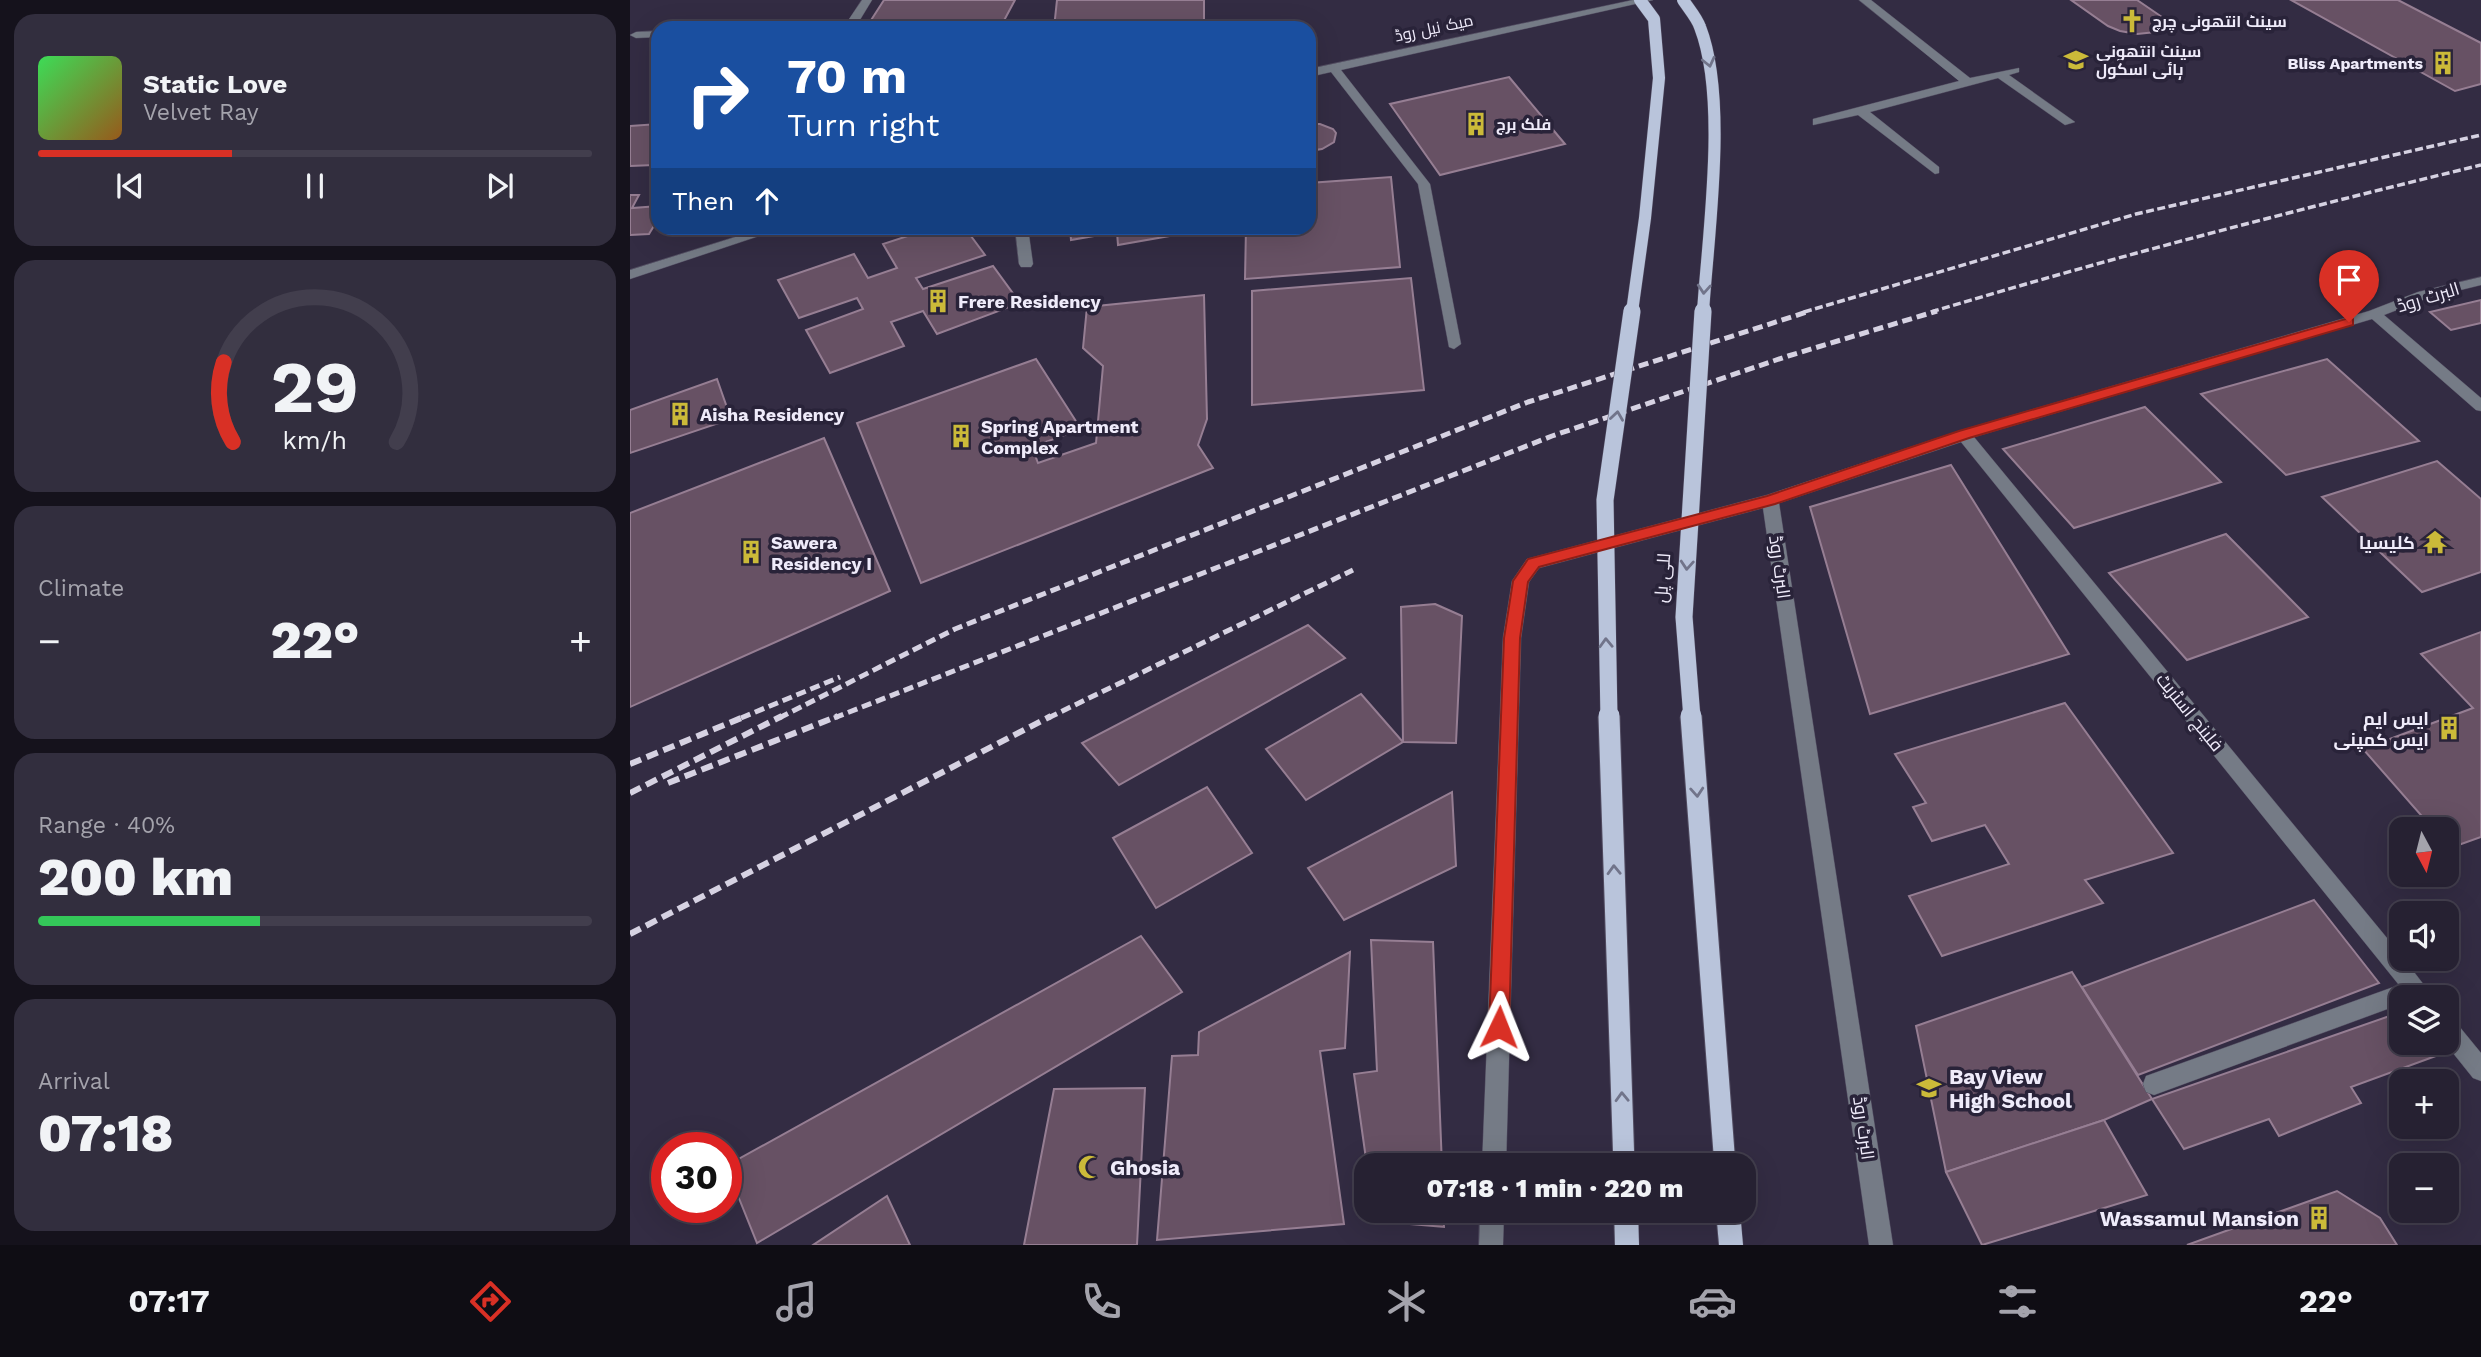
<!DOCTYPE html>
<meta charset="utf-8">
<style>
:root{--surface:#262132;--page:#322e3e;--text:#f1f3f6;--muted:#a4a3ac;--line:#423e4d;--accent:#d93025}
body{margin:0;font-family:"Work Sans",Cairo,sans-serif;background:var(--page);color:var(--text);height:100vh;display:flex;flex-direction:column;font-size:26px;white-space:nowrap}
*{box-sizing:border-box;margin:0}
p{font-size:23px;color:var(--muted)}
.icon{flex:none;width:38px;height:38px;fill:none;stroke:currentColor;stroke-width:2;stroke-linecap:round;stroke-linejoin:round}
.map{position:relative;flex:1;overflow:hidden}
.sheet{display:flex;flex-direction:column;gap:14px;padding:14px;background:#15121c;width:630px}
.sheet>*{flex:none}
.top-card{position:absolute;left:21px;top:21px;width:665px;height:214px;border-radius:21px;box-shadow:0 7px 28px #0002,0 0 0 2px var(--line);background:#1a4fa0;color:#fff;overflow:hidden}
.needle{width:46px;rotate:173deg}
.controls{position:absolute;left:1759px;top:817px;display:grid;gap:14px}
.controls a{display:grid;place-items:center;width:70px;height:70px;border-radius:14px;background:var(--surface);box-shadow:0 7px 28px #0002,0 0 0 2px var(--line);font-size:35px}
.speed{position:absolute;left:21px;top:1132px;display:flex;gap:14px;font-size:35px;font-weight:700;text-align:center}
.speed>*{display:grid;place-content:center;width:91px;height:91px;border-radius:50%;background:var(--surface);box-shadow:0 7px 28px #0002,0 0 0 2px var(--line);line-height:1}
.speed .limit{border:10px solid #d22;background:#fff;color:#111}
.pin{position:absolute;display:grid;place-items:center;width:60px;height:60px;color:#fff;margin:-72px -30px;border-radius:50% 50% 50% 0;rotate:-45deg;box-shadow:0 0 7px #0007}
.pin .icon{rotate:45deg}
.me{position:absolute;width:77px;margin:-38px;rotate:2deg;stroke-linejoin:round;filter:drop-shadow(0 0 5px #0008)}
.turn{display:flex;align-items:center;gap:24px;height:147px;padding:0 21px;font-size:32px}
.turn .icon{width:91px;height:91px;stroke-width:2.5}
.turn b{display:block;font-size:49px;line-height:60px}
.then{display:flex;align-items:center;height:66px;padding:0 21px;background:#0003;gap:14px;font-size:26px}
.big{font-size:52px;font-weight:800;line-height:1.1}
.sheet .tile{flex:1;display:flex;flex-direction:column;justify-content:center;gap:10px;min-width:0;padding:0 24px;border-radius:21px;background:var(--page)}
.sheet .dial{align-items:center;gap:0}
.dial svg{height:182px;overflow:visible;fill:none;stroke:var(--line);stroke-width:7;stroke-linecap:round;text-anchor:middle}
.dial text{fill:var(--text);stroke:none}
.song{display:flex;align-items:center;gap:21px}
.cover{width:84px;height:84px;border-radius:10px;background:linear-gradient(135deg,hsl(130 70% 55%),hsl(30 70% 35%))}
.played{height:7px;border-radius:4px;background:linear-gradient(90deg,var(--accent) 35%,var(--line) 35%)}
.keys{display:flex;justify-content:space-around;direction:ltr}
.heat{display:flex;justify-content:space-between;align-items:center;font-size:38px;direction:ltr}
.charge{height:10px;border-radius:5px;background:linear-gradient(90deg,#34c759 40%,var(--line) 0)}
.trip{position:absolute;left:724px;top:1153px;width:402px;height:70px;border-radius:21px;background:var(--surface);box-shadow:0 7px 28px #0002,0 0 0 2px var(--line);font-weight:800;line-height:70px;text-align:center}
.tab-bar{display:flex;height:112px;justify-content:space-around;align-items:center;background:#0f0d14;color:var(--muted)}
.tab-bar .icon{width:49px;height:49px}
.tab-bar .on{color:var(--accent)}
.tab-bar b{font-size:32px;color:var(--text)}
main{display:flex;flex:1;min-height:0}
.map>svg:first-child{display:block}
.building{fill:#675164;stroke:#967e93;stroke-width:2}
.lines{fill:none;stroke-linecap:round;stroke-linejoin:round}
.minor-casing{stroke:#514b60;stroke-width:1}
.major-casing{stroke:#514b60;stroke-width:1}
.minor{fill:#757b86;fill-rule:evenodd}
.major{fill:#b9c4db;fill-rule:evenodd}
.rail-far2{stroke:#d6d2e2;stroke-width:3.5;stroke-dasharray:8 3.5;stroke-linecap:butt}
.rail-far1{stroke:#d6d2e2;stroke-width:5;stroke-dasharray:10 5;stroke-linecap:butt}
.rail{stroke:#d6d2e2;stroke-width:6;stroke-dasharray:12 6;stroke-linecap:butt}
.major-bridge-far2-casing{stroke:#514b60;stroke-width:13;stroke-linecap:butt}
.major-bridge-far1-casing{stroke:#514b60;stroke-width:18;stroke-linecap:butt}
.major-bridge-casing{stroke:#514b60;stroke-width:23;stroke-linecap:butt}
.major-bridge-far2{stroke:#b9c4db;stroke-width:12}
.major-bridge-far1{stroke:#b9c4db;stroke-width:17}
.major-bridge{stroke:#b9c4db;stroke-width:21}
.oneway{stroke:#71748a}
.route{fill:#d93025;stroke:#8d1f18;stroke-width:2}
.labels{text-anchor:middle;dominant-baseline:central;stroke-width:7;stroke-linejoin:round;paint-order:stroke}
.far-poi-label{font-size:16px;font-weight:bold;fill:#efebfa;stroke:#292339;text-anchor:start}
.far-street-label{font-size:16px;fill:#efebfa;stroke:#292339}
.street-label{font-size:18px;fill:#efebfa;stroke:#292339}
.poi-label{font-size:18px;font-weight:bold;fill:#efebfa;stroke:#292339;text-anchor:start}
.near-poi-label{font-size:21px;font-weight:bold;fill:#efebfa;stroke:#292339;text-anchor:start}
</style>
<main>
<section class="sheet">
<div class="tile">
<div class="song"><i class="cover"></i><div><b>Static Love</b><p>Velvet Ray</p></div></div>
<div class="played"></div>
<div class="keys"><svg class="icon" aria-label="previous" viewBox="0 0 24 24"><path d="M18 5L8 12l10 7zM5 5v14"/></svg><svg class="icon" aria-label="pause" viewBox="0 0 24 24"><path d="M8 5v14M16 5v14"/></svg><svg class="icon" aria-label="next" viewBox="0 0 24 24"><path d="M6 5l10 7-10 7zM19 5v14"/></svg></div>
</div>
<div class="tile dial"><svg viewBox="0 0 100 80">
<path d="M14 69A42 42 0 1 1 86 69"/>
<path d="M14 69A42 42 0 0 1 10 34" stroke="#d93025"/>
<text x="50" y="56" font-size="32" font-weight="700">29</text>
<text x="50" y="72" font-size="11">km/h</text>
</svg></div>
<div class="tile"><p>Climate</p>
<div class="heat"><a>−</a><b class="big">22°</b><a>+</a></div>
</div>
<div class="tile"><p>Range · 40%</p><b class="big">200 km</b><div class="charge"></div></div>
<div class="tile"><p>Arrival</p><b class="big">07:18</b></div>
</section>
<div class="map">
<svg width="1851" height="1245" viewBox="0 0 1851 1245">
<rect width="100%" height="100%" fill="#332c43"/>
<!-- building -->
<g class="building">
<path d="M254 0H385L370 28H236Z"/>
<path d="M427 0H574V28H424Z"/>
<path d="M1441 0H1507L1532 17 1534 25 1526 32 1507 34 1490 31 1478 26Z"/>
<path d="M1661 0H1768L1851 43V84L1825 91Z"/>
<path d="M879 77 935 144 810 175 760 104Z"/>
<path d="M28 124V158L24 165 0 166V126Z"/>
<path d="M679 124H690L703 129 706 133 704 142 692 149 679 151Z"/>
<path d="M761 177 770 267 615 279 616 228H679V183Z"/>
<path d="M0 195H9L2 208 28 206V219L19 234 0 235Z"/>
<path d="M302 228H335L355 255 286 278 293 289 363 266 390 303 307 334 293 311 261 322 274 346 200 373 176 330 233 309 227 298 169 318 148 280 224 254 238 278 267 268 253 244Z"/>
<path d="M440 228H573L574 230 488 245 487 232 441 240Z"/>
<path d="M781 278 794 390 622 405V291Z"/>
<path d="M574 295 577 419 568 445 583 468 291 583 227 423 406 359 451 429 402 447 408 463 466 443 473 366 453 348 457 307Z"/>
<path d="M1851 300V323L1821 330 1800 312Z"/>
<path d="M1697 359 1789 441 1656 475 1571 394Z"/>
<path d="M87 379 101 419 0 453V410Z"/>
<path d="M1515 407 1591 482 1444 528 1373 449Z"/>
<path d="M194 438 260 591 0 707V513Z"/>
<path d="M1807 461 1851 499V572L1792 592 1692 497Z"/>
<path d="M1321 465 1439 654 1240 714 1180 507Z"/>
<path d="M1596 534 1678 617 1557 660 1479 573Z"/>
<path d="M805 604 832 616 826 743 773 742 771 607Z"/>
<path d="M678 625 715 658 489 785 452 743Z"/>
<path d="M1851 632V837L1820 848 1816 844V830H1804L1733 749 1843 708 1791 654Z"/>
<path d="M731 694 773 742 676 800 636 749Z"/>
<path d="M1435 703 1543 853 1455 880 1473 903 1312 956 1279 896 1379 864 1355 825 1302 841 1283 807 1296 803 1265 754Z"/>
<path d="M577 787 622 853 526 908 483 838Z"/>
<path d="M822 792 826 866 714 920 678 868Z"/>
<path d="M1684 900 1749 983 1508 1075 1452 987Z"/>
<path d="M511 936 552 992 127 1243 96 1166Z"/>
<path d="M741 940 803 942 812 1166H737L724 1074 747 1071Z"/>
<path d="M720 952 715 1048 690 1051 714 1224 527 1240 542 1056 568 1055 569 1032Z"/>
<path d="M1442 972 1522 1099 1474 1120 1316 1172 1286 1026Z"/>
<path d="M1771 1012V1043H1806L1814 1053 1721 1087 1731 1103 1649 1136 1639 1119 1554 1149 1522 1099Z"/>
<path d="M515 1088 507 1245H394L424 1089Z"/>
<path d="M1474 1120 1517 1195 1352 1245 1316 1172Z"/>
<path d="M1707 1191 1750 1218 1767 1245H1557Z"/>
<path d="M257 1196 280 1245H183Z"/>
<path d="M743 1211H813L814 1227 745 1221Z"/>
</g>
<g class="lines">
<!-- minor casing -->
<g class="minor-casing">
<g id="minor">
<path d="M232 0H242L225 28H154L160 25 217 22Z"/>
<path d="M1003 0H1023L711 70 800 184 831 344 824 349 819 347 788 184 701 72 679 77V69Z"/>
<path d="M1229 0H1241L1340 78 1389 68V72L1379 75 1445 122 1435 125 1368 78 1240 112 1309 167V173L1305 174 1228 115 1183 125V119L1329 81Z"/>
<path d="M28 31V37L6 38 0 35 6 32Z"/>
<path d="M134 228H153L0 279V270Z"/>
<path d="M385 228H398L403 264 401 267H391L389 264Z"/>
<path d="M1851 277V285L1798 298 1754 315 1851 398V411L1846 410 1742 319 1344 437 1771 955V959H1774L1804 998H1771V1004L1524 1095 1516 1092 1513 1084 1516 1076 1769 985 1331 442 1149 503 1263 1245H1239L1133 508 909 568 899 582 891 638 876 1166H852L873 638 882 581 897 559 1137 495 1329 431 1739 311 1788 292Z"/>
<path d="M1816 1017 1824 1020 1851 1053V1081L1843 1078 1815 1043Z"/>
<path d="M850 1211H874L873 1245H849Z"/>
</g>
</g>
<!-- major casing -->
<g class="major-casing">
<g id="major">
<path d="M984 1211H1008L1009 1245H985Z"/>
<path d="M1086 1211H1110L1113 1245H1089Z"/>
</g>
</g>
<!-- minor -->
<use href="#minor" class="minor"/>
<!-- major -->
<use href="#major" class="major"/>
<!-- rail-far2 -->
<g class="rail-far2">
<path d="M1174 312 1506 214 1851 135"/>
<path d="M1301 312C1483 257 1666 210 1851 165"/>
</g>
<!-- rail-far1 -->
<g class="rail-far1">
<path d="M111 718 210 677"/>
<path d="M149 718 325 629 898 402 1180 311"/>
<path d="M204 718 922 436 1158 356 1307 311"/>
<path d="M418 718 723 570"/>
</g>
<!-- rail -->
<g class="rail">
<path d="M0 764 116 716"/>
<path d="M38 783 208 716"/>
<path d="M0 793 152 716"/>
<path d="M0 934 421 716"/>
</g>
<!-- major-bridge-far2 casing -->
<g class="major-bridge-far2-casing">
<g id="major-bridge-far2">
<path d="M1053 0C1059 9 1067 18 1070 27 1098 99 1078 234 1073 312"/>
<path d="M1002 312 1015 218 1029 78 1024 19 1010 0"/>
</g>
</g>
<!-- major-bridge-far1 casing -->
<g class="major-bridge-far1-casing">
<g id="major-bridge-far1">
<path d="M979 718 975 500 1002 311"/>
<path d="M1062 718 1054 617 1073 311"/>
</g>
</g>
<!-- major-bridge casing -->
<g class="major-bridge-casing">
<g id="major-bridge">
<path d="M979 716 994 1166"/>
<path d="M1061 716 1095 1166"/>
</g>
</g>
<!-- major-bridge-far2 -->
<use href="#major-bridge-far2" class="major-bridge-far2"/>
<!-- major-bridge-far1 -->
<use href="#major-bridge-far1" class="major-bridge-far1"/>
<!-- major-bridge -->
<use href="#major-bridge" class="major-bridge"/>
</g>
<!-- one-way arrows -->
<defs><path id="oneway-chevron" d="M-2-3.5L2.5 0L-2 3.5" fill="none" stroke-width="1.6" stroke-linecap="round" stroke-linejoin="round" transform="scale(1.75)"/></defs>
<g class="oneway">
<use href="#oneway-chevron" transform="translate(1079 62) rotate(77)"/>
<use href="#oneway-chevron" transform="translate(1074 289) rotate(94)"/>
<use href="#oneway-chevron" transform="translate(987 416) rotate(-82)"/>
<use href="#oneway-chevron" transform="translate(1057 565) rotate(94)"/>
<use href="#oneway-chevron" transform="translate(976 643) rotate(-92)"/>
<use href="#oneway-chevron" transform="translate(1067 792) rotate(86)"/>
<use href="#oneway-chevron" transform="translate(984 870) rotate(-92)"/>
<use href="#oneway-chevron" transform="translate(992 1097) rotate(-92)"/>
</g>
<!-- route -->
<path class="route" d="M1719 318 1723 319V325L1339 438 1145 504 909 567 898 582 890 638 879 1027 876 1033 869 1036 862 1033 859 1027 874 638 883 581 898 559 1137 496 1329 431Z"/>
<!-- icons -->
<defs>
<g id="church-bare" transform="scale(1.89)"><path d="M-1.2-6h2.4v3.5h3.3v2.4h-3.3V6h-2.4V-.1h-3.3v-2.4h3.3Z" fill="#cbba39" stroke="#292339" stroke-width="2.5" paint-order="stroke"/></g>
<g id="school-bare" transform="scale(1.89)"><path d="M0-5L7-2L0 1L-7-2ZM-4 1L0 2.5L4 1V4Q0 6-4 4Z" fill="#cbba39" stroke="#292339" stroke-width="2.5" paint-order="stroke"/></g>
<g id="building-bare" transform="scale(1.89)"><path d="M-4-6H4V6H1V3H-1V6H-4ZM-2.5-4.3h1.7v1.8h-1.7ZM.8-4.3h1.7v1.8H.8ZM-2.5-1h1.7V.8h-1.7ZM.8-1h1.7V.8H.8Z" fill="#cbba39" stroke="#292339" stroke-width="2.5" paint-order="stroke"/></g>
<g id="temple-bare" transform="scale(1.89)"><path d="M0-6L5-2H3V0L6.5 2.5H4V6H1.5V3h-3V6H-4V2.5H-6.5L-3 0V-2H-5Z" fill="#cbba39" stroke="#292339" stroke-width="2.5" paint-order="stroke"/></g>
<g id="mosque-bare" transform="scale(1.89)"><path d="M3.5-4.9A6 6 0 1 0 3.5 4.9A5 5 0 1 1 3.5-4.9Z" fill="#cbba39" stroke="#292339" stroke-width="2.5" paint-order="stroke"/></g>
</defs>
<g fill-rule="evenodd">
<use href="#church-bare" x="1502" y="21"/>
<use href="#school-bare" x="1446" y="60"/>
<use href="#building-bare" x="1813" y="63"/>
<use href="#building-bare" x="846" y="124"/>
<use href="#building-bare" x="308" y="301"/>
<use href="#building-bare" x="50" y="414"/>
<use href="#building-bare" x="331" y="436"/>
<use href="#temple-bare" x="1805" y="542"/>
<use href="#building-bare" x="121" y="552"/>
<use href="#building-bare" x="1819" y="728"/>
<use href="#school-bare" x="1299" y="1088"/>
<use href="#mosque-bare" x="460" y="1167"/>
<use href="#building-bare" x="1689" y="1218"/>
</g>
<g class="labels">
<!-- far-poi labels -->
<g class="far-poi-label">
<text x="1522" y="21">سینٹ انتھونی چرچ</text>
<text x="1466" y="51">سینٹ انتھونی<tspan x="1466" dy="18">ہائی اسکول</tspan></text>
<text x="1793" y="63" text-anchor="end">Bliss Apartments</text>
<text x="866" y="124">فلک برج</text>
</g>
<!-- far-street labels -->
<g class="far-street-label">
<text transform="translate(804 28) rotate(-12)">میک نیل روڈ</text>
</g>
<!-- street labels -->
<g class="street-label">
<text transform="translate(1798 297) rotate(-17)">البرٹ روڈ</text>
<text transform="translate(1150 567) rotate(82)">البرٹ روڈ</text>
<text transform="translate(1032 578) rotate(-86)">للی پل</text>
<text transform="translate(1560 712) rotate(51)">فلینچ اسٹریٹ</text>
<text transform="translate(1234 1128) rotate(82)">البرٹ روڈ</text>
</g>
<!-- poi labels -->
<g class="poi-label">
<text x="328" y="301">Frere Residency</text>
<text x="70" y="414">Aisha Residency</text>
<text x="351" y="426">Spring Apartment<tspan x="351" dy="21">Complex</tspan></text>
<text x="141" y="542">Sawera<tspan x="141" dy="21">Residency I</tspan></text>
<text x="1785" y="542" text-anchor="end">کلیسیا</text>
<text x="1799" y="718" text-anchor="end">ایس ایم<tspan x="1799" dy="21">ایس کمپنی</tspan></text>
</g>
<!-- near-poi labels -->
<g class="near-poi-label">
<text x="1319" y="1076">Bay View<tspan x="1319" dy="24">High School</tspan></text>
<text x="480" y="1167">Ghosia</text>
<text x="1669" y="1218" text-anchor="end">Wassamul Mansion</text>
</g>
</g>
</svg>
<div class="controls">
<a><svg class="needle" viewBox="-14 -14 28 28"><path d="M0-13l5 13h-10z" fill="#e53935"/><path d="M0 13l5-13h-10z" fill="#a4a3ac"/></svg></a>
<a><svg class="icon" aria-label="sound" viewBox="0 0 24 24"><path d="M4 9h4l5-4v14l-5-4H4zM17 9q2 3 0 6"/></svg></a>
<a><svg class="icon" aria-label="layers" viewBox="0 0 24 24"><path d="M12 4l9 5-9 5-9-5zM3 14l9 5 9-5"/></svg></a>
<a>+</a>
<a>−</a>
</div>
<div class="speed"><div class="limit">30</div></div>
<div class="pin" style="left:1719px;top:322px;background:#d93025"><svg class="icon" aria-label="arrive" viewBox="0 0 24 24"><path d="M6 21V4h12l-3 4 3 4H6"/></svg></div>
<svg class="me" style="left:869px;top:1027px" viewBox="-20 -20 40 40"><path d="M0-17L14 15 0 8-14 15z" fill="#d93025" stroke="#fff" stroke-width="4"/></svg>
<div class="trip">07:18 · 1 min · 220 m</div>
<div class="top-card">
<div class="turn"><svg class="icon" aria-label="right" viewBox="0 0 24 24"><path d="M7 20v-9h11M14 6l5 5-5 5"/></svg><div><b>70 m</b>Turn right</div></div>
<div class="then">Then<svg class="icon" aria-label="ahead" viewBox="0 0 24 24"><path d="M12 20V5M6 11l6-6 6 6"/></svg></div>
</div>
</div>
</main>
<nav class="tab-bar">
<b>07:17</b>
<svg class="icon on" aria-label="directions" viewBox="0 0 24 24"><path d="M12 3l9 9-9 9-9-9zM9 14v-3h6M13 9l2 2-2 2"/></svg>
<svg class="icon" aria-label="music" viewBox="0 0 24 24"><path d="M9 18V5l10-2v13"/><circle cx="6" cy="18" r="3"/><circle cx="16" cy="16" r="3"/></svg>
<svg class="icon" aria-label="phone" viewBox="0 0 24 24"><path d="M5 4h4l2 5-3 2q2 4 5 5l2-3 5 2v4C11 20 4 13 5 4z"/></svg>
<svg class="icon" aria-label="climate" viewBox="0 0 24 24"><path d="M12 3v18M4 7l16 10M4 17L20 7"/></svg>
<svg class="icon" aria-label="car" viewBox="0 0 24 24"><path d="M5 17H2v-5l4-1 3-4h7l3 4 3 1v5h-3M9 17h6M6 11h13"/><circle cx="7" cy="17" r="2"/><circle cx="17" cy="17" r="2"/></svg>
<svg class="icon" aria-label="filters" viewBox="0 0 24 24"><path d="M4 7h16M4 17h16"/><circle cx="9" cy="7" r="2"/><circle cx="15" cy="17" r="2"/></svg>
<b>22°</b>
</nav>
